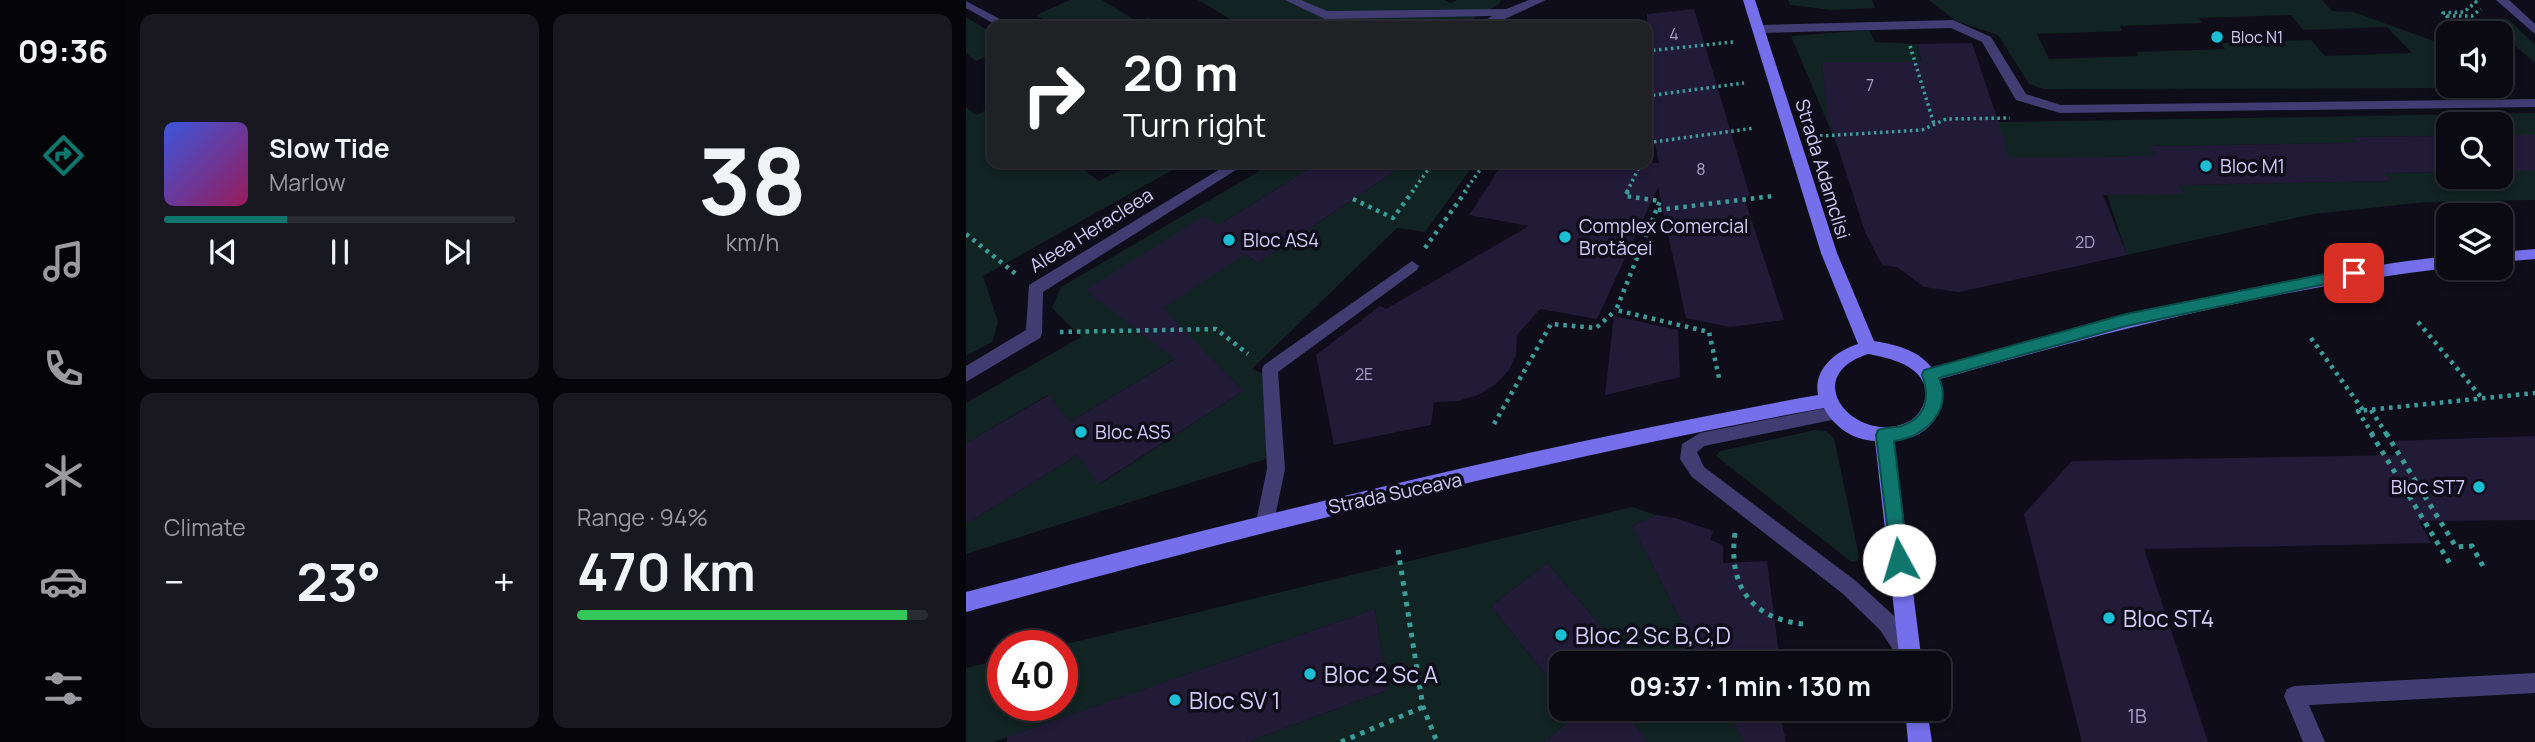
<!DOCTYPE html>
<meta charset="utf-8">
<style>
:root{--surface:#0b0a13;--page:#191821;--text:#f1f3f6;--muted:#9a9aa0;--line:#2b2b33;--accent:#0f766e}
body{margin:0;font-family:Manrope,sans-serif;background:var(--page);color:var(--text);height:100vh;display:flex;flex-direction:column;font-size:26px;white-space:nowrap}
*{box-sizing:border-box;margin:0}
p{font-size:23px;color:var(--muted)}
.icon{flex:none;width:38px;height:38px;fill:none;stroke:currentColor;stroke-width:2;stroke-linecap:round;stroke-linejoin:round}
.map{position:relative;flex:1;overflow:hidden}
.panel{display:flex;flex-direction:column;gap:14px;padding:14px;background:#06060a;width:840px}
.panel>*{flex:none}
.banner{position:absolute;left:21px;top:21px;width:665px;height:147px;border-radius:14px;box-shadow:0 4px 10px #0003,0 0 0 2px var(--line);background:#202124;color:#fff;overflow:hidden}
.buttons{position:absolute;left:1470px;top:21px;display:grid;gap:14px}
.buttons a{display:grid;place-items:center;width:77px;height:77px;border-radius:14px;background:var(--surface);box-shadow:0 4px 10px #0003,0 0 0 2px var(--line);font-size:35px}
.speed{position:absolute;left:21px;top:630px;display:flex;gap:14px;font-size:35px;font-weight:700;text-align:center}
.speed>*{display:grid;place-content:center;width:91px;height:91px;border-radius:50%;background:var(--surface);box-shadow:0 4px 10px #0003,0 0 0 2px var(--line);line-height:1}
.speed .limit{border:10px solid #d22;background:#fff;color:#111}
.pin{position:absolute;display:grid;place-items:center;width:60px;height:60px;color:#fff;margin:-30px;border-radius:14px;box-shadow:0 4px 10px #0006}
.me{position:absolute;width:77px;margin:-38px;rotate:354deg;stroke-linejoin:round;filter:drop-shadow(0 0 5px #0008)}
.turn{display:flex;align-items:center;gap:24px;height:147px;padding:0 21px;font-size:32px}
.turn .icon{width:91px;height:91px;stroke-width:2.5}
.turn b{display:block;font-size:49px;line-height:60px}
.big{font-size:52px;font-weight:700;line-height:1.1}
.panel .widget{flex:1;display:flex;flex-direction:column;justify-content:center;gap:10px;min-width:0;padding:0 24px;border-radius:14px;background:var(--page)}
.panel .dial{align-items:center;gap:0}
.dial b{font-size:91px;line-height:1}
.song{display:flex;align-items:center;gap:21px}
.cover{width:84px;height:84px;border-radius:10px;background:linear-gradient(135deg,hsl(230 70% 55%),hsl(330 70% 35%))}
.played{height:7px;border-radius:4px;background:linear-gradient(90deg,var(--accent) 35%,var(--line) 35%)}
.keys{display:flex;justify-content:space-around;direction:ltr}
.heat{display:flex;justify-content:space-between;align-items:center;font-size:38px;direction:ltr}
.charge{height:10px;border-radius:5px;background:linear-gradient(90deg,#34c759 94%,var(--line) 0)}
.panel .tiles{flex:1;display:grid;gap:14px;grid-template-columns:repeat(2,1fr)}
.trip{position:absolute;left:583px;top:651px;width:402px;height:70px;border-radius:14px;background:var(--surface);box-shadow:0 4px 10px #0003,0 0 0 2px var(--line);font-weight:700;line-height:70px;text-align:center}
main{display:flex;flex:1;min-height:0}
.dock{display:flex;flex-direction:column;width:126px;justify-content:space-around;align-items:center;background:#040408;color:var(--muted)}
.dock .icon{width:49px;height:49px}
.dock .on{color:var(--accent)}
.dock b{font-size:32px;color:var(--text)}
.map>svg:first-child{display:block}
.green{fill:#112322;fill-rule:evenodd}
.building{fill:#221b38}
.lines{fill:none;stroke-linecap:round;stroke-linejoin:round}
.path-far2{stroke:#3b9d9a;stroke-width:3.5;stroke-dasharray:2.5 3.5;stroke-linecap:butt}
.path-far1{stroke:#3b9d9a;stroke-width:4.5;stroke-dasharray:3.5 5;stroke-linecap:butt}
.path{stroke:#3b9d9a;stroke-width:5;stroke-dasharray:4.5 6;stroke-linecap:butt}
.lane{fill:#413d73;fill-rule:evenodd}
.street{fill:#413d73;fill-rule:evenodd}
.secondary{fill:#756fec;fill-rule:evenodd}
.route{fill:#0f766e;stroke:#0a4d48;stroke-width:2}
.poi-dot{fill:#1cbed4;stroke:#0f0d19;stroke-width:2.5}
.labels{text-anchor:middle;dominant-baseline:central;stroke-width:7;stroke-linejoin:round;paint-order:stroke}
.number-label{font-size:16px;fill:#a6a0c8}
.far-poi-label{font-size:16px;fill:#d2ccf8;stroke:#0f0d19;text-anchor:start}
.poi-label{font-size:19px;fill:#d2ccf8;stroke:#0f0d19;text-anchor:start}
.street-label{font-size:19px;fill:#d2ccf8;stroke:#0f0d19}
.near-number-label{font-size:19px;fill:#a6a0c8}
.near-poi-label{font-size:23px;fill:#d2ccf8;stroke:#0f0d19;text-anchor:start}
</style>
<main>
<nav class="dock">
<b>09:36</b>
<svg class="icon on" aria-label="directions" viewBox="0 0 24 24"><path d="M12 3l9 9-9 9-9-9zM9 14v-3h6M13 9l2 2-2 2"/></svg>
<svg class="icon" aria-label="music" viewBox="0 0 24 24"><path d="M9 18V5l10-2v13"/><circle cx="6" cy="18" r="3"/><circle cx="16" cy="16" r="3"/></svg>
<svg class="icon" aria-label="phone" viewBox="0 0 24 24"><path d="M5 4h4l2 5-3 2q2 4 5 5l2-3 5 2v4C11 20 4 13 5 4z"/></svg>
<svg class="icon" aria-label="climate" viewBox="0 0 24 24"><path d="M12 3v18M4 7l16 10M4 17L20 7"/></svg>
<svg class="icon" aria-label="car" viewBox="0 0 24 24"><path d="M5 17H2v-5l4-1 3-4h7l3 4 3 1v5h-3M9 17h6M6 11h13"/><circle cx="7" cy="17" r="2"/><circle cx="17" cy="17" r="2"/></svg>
<svg class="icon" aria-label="filters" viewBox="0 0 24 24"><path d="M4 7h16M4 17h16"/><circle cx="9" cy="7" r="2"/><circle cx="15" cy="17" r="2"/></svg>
</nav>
<section class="panel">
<div class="tiles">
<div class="widget">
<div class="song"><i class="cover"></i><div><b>Slow Tide</b><p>Marlow</p></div></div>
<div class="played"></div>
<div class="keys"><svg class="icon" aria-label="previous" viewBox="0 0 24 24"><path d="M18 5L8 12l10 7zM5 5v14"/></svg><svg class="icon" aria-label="pause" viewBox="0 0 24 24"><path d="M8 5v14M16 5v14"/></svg><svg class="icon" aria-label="next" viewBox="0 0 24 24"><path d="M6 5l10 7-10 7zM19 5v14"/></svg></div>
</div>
<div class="widget dial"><b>38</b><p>km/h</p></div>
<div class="widget"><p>Climate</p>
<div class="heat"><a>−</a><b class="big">23°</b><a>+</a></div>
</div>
<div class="widget"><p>Range · 94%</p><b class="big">470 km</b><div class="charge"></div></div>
</div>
</section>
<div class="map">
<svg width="1569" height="742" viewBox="0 0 1569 742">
<rect width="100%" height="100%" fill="#0f0d19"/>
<!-- green -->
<g class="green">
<path d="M104 0H136L172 22 182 18 194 26H90L70 15Z"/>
<path d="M232 0H479L485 3 491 0H535L533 4 494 26H292L284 22 276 26Z"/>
<path d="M822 0H906L909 8 866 10 824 5Z"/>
<path d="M963 0H1356L1366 11 1387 12 1482 46V86H1500L1501 88 1077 89 1063 84 1032 35 990 21ZM1325 15 1337 30 1421 27 1446 53 1359 56 1345 40 1255 43 1259 49 1171 52 1172 56 1083 59 1071 34 1156 31 1154 26 1236 23 1233 18Z"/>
<path d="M0 17 26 33V58L23 55 10 61 0 53Z"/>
<path d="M1497 18 1542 19 1569 45V63L1535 33H1513Z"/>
<path d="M903 30 909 42 951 44 968 110 1028 109 1033 122 1569 113V135H1535V124H1482V136L1388 137 1392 143 1184 146 1189 156 995 159 874 152 825 36ZM856 62H945L955 107 861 108Z"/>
<path d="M0 107 10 115 23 109 26 112V163H109L133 181 169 163H219L17 276 32 322 26 342 0 356Z"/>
<path d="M307 163H352L253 225 279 254 292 263 441 163H509L459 232 431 228 286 369 309 379 300 459 0 554V524L111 455 134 484 277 391 232 345 104 422 82 395 0 443V403L115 337 86 308 95 287Z"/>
<path d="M1535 171H1569V200L1461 202 1347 214 1161 255 1141 195 1217 193 1213 185 1425 181 1419 173 1482 172V177H1535Z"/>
<path d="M849 430 860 431 868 438 893 556 891 562 884 561 750 456 754 451Z"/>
<path d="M666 507 690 515 666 526 737 663H667L581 563 525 606 595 694V709H607L611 714 578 742H281L421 690 409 609 27 742H0V668L37 659V705H96V646H92Z"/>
<path d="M655 709H761L778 742H683Z"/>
</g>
<!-- building -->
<g class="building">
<path d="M728 9 784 196 778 197 818 320 764 327 720 318 692 187 631 319 574 309 551 335 550 355 543 370 530 384 512 395 492 401 468 402 465 425 368 445 350 355 414 306 420 309 563 226 503 215 537 163H693L681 105V14Z"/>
<path d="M1006 43 1044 158 1189 156 1184 146 1392 143 1387 137 1482 136V172L1419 173 1425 181 1213 185 1218 194 1137 195 1161 255 993 292 958 287 931 267 916 265 899 232 861 113 856 62H956L951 44Z"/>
<rect x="1535" y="135" width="34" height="36"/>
<path d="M352 163H441L292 263 279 254 197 308 277 391 133 484 111 455 0 524V443L83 395 104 422 209 359 119 290 238 216 253 225Z"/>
<path d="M648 316 712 330 714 377 639 395Z"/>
<path d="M1569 436V520L1453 521 1465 543 1178 549 1242 742H1116L1058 514 1106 461 1437 455 1428 441Z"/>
<path d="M690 515 709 518 747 531 744 540 757 545V563L801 561 814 663H737L666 526Z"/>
<path d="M581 563 667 663H595V694L525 606Z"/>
<path d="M409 609 421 690 281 742H41V737Z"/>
<path d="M607 709H655L683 742H578L611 714Z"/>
<path d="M761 709H813L820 742H778Z"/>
</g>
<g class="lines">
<!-- path-far2 -->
<g class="path-far2">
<path d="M1481 16H1506L1515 9"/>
<path d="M1491 25 1477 13 1498 12 1510 2 1508 1"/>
<path d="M944 46 968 124"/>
<path d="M681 51 767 42"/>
<path d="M681 96 778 83"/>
<path d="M854 136 956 130 980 119 1044 118"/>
<path d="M683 145 687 142 789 128"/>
<path d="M446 192 467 163"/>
<path d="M498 192 519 163"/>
<path d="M661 192 675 163"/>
</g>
<!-- path-far1 -->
<g class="path-far1">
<path d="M662 191 659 196 694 201 650 310 743 332 753 378"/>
<path d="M387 199 427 218 447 191"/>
<path d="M692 210 807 196"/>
<path d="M0 234 51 275"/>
<path d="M459 248 500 191"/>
<path d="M1452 322 1516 398"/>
<path d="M94 332 250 329 282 354"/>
<path d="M1345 338 1397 410"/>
<path d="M1405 410 1421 435"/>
<path d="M528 424 585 324 630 328 650 310"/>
<path d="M1407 435 1392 411 1569 393"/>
</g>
<!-- path -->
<g class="path">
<path d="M1405 433 1486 567"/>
<path d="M1420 433 1490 547 1506 546 1518 568"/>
<path d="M769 533C762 585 784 618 837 624"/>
<path d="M432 550 457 707 471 742"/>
<path d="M375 742 457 707"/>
</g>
<!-- lane -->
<g class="lane">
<path d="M0 1 43 24 44 26H32L0 8Z"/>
<path d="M446 261 453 266 451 270 312 372 319 469 308 522 305 528 299 530 293 528 290 522 301 469 296 369 298 365Z"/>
<path d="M870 406 876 408 878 413 876 418 738 446 731 452 738 467 890 581 928 616 952 655 946 663 935 662 914 630 876 593 726 477 714 459 716 444 734 433Z"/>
<path d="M1569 673V693L1343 705 1359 742H1337L1318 696 1321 689 1328 686Z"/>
</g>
<!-- street -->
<g class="street">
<path d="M319 0H335L361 11 540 9 563 0H580L524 26H510L526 16 359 19Z"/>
<path d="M1530 0H1543L1569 24V34Z"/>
<path d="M987 20 1025 37 1060 94 1095 105 1569 99V107L1094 113 1050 100 1016 42 985 28 793 33 787 29 793 25Z"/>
<path d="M264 163H281L77 292 76 333 74 338 0 382V366L60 330 63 285Z"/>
</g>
<!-- secondary -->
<g class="secondary">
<path d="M777 0H789L871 253 908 341C930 345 951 349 966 368 1136 321 1306 276 1482 256V268C1306 289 1144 331 974 379 982 413 964 438 928 441L956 663H934L909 441C887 440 868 427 858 408 569 461 283 535 0 612V592C282 518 565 446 852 395 847 369 870 351 892 344L855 253ZM902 354C925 358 964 367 959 399 957 408 952 416 944 421 893 448 829 378 902 354Z"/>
<path d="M1569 249V259L1535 262V252Z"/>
<path d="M939 709H961L966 742H942Z"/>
</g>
</g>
<!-- route -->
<path class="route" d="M1388 268 1393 270 1396 273 1393 277 1160 326 973 378C987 411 959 437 928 441L942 560 940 566 933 568 926 566 910 435 912 430C920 427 928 428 935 426 961 418 964 396 956 375L958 370 1160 314Z"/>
<!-- markers -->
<g class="poi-dot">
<circle cx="1251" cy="37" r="7"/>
<circle cx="1240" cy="166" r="7"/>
<circle cx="599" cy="237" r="7"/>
<circle cx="263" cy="240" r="7"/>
<circle cx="115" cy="432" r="7"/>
<circle cx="1513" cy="487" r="7"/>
<circle cx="1143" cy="618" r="7"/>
<circle cx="595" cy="635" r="7"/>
<circle cx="344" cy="674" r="7"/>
<circle cx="209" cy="700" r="7"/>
</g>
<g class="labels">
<!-- number labels -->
<g class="number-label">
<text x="708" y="34">4</text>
<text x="904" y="85">7</text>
<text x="735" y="169">8</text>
<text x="1119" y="242">2D</text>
<text x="398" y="374">2E</text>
</g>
<!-- far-poi labels -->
<g class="far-poi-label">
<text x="1265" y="37">Bloc N1</text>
</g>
<!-- poi labels -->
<g class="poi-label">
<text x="1254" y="166">Bloc M1</text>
<text x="613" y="226">Complex Comercial<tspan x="613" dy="22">Brotăcei</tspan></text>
<text x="277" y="240">Bloc AS4</text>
<text x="129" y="432">Bloc AS5</text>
<text x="1499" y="487" text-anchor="end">Bloc ST7</text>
</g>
<!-- street labels -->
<g class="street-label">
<text transform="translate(857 169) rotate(73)">Strada Adamclisi</text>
<text transform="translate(125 230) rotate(-32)">Aleea Heracleea</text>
<text transform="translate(429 493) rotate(-12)">Strada Suceava</text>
</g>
<!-- near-number labels -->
<g class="near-number-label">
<text x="1171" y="716">1B</text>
</g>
<!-- near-poi labels -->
<g class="near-poi-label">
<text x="1157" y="618">Bloc ST4</text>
<text x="609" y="635">Bloc 2 Sc B,C,D</text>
<text x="358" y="674">Bloc 2 Sc A</text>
<text x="223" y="700">Bloc SV 1</text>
</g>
</g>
</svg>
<div class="buttons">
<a><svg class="icon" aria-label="sound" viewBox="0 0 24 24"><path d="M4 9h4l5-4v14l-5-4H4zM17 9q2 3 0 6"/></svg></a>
<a><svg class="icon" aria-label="search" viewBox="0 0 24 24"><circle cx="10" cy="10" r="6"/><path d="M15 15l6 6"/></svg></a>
<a><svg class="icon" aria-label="layers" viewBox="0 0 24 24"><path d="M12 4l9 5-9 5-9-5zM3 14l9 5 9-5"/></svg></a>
</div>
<div class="speed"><div class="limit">40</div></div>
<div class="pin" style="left:1388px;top:273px;background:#d93025"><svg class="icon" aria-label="arrive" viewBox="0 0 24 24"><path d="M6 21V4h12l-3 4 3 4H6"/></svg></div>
<svg class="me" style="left:933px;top:560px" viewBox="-20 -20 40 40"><circle r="19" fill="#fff"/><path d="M0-13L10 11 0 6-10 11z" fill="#0f766e"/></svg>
<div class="trip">09:37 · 1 min · 130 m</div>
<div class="banner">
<div class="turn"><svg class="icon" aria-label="right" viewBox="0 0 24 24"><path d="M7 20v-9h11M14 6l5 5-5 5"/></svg><div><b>20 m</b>Turn right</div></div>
</div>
</div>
</main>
